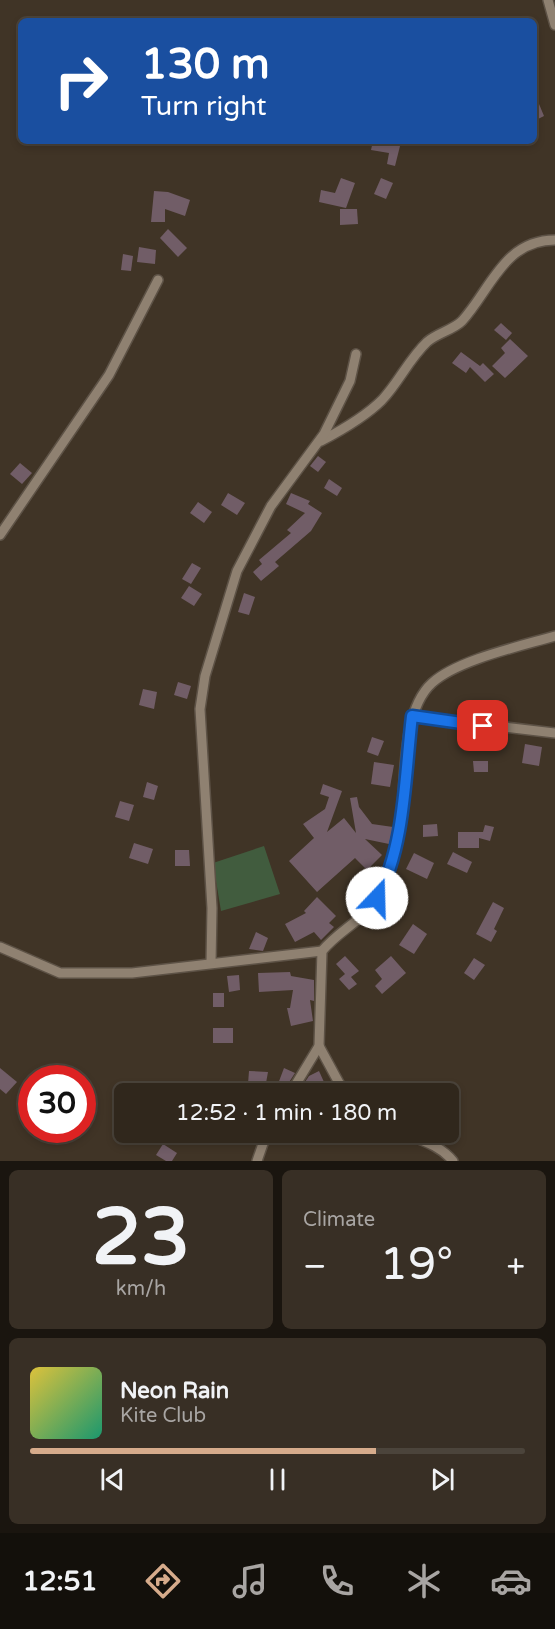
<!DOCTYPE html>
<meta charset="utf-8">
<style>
:root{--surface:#30271c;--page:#382f25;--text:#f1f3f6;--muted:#a8a5a3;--line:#4b443b;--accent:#d6ab8b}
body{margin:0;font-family:"Varela Round",sans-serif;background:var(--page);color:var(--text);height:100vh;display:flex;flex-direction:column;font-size:22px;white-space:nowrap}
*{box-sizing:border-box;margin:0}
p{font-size:20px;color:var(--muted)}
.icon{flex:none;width:33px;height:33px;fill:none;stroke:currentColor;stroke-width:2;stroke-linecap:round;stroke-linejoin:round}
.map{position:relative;height:1161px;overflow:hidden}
.drawer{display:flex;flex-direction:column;gap:9px;padding:9px;background:#1a150f;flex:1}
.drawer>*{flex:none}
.banner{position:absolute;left:18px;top:18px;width:519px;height:126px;border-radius:9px;box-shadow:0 3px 9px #0003,0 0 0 2px var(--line);background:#1a4fa0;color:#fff;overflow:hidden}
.speed{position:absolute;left:18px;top:1065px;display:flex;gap:12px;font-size:30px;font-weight:700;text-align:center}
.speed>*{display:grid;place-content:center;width:78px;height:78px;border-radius:50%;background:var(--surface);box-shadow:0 3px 9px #0003,0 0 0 2px var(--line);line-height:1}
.speed .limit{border:9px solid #d22;background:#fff;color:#111}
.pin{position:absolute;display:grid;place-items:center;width:51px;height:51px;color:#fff;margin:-26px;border-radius:12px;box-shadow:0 3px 9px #0006}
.me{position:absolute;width:66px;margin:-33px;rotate:21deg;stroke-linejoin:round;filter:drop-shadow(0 0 4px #0008)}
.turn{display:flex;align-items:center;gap:21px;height:126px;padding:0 24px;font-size:27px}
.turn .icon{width:78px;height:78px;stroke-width:2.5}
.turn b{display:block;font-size:42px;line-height:51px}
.big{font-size:45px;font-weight:600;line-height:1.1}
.drawer .tile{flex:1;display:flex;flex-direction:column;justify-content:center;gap:9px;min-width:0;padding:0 21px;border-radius:9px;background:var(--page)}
.drawer .dial{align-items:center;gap:0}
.dial b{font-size:78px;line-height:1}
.song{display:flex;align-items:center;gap:18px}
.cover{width:72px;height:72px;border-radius:9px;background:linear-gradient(135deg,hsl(50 70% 55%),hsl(160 70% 35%))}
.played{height:6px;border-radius:3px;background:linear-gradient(90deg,var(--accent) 70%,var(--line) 70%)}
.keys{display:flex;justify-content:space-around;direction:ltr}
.heat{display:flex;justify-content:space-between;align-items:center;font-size:33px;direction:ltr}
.drawer .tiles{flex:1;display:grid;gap:9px;grid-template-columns:1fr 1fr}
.tile:last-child{grid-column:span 2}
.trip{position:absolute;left:114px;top:1083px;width:345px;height:60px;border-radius:9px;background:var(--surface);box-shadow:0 3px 9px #0003,0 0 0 2px var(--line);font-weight:600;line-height:60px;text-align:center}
.tabs{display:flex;height:96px;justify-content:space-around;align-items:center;background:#13100b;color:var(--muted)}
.tabs .icon{width:42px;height:42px}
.tabs .selected{color:var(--accent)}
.tabs b{font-size:27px;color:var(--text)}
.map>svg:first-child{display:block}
.green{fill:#415c3e}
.building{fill:#715d67}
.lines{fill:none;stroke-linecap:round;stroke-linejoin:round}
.street-casing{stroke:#5d5246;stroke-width:12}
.street{stroke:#8f8171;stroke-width:9}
.route-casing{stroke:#114b97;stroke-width:15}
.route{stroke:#1a73e8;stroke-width:10}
</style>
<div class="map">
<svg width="555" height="1161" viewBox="0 0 555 1161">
<rect width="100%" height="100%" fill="#403426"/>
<!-- green -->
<path class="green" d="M264 846 280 894 221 911 213 863Z"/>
<!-- building -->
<g class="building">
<path d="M534 92 544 116 534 121Z"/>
<path d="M373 141 400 146 395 166 387 164 389 153 371 150Z"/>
<path d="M341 178 355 183 346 208 319 202 321 190 335 193Z"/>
<path d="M381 178 393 183 386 199 374 194Z"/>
<path d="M154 191 168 192 190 200 185 216 165 209V222H151Z"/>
<path d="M340 209H357L358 224 340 225Z"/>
<path d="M168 229 187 248 178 257 160 238Z"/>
<path d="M139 247 156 250 155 264 137 262Z"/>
<path d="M123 254 133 256 131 271 121 270Z"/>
<path d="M501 323 512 333 506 340 494 330Z"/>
<path d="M510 339 528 356 505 378 492 366 505 353 501 348Z"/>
<path d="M461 352 480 366 483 363 494 374 485 382 470 367 466 373 452 363Z"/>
<path d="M318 456 326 462 318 472 310 466Z"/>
<path d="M20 463 32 473 22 484 10 474Z"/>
<path d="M329 479 342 488 337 496 324 488Z"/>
<path d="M228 493 245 503 237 515 221 505Z"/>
<path d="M291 493 310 501 308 504 322 513 311 531 275 562 279 566 261 581 253 572 262 564 259 560 291 533 287 530 305 513 286 504Z"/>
<path d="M198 502 212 512 204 523 190 513Z"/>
<path d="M192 563 201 568 191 584 182 579Z"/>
<path d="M189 586 202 594 194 606 181 598Z"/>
<path d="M244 593 255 597 249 615 238 612Z"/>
<path d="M178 682 191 686 187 699 174 695Z"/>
<path d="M143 689 157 692 154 709 139 705Z"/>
<path d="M372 737 384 741 378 756 367 752Z"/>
<path d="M525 744 542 747 539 766 522 763Z"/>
<path d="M473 761H488V772H474Z"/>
<path d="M374 762 394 765 390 787 371 784Z"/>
<path d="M147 782 158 786 154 800 143 797Z"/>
<path d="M323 784 342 791 327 832 344 818 356 833 350 798 357 797 359 807 372 824 393 827 389 844 365 839 382 855 367 870 355 858 317 892 289 861 314 838 303 824 325 809 329 797 320 794Z"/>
<path d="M120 801 134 805 129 821 115 817Z"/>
<path d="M437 824 438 836 423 837V825Z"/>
<path d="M485 825 494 827 490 841 479 838V848H458V832H483Z"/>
<path d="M134 843 153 849 148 864 129 858Z"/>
<path d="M175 850H189L190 866H175Z"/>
<path d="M453 852 472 862 467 873 447 864Z"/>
<path d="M414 853 434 863 427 879 406 869Z"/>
<path d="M317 897 336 916 329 923 334 927 321 940 314 932 295 942 285 924 306 913 304 911Z"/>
<path d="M493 902 504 908 494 929 497 931 491 942 476 934Z"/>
<path d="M413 924 427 934 414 954 399 945Z"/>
<path d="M256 932 268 938 263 951 249 949Z"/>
<path d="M345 956 359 971 351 977 357 984 349 990 339 979 345 974 336 964Z"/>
<path d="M391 956 406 973 382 994 375 986 382 979 375 970Z"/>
<path d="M474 958 485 965 474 980 464 973Z"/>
<path d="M290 972 291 976 314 980V1001L310 1000 313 1021 291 1026 287 1008H290L293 990 259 992 258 973Z"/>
<path d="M239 975 240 990 229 992 227 976Z"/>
<rect x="213" y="993" width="11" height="14"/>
<rect x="213" y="1028" width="20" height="15"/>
<path d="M0 1068 17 1082 6 1094 0 1089Z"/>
<path d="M284 1068 295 1073 286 1087 278 1084Z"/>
<path d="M249 1071 268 1072 264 1094H248L252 1084H248Z"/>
<path d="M319 1071 328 1091 310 1094 305 1082 309 1076Z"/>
<path d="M163 1144 177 1153 172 1161H166L156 1155Z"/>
</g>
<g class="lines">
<!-- street casing -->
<g class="street-casing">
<g id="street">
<path d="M548 0 555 25"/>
<path d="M321 441C342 430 365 417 382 400 399 382 409 359 427 342 437 333 453 330 462 321 491 289 504 240 555 240"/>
<path d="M0 535 109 375 158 280"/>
<path d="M412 716 555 733"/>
<path d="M0 947 60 973H132L322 951"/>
<path d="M211 963 212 908 200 709 205 676 237 571 271 506 324 434 350 381 356 354"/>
<path d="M319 1046 345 1094"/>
<path d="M290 1094 319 1046 322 951C342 927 367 920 382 890 391 870 398 841 401 819 406 781 401 711 432 683 457 660 521 646 555 636"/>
<path d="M401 1132C420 1140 440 1145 453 1161"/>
<path d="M257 1161 267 1132"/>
</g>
</g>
<!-- street -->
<use href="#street" class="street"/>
</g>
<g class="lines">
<!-- route casing -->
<g class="route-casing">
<path id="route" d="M377 898C405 847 405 774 412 716L483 726"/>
</g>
<!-- route -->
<use href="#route" class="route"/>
</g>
</svg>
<div class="speed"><div class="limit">30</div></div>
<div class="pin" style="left:483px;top:726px;background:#d93025"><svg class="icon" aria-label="arrive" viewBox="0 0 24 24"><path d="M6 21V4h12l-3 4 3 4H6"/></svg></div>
<svg class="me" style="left:377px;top:898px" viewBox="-20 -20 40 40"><circle r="19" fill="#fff"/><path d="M0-13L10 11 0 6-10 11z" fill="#1a73e8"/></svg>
<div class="trip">12:52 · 1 min · 180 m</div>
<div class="banner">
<div class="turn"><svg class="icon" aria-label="right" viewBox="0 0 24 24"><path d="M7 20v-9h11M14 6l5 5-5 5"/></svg><div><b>130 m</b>Turn right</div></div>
</div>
</div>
<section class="drawer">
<div class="tiles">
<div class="tile dial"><b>23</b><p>km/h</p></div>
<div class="tile"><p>Climate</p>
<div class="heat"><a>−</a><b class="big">19°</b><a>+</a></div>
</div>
<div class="tile">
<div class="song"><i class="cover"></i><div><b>Neon Rain</b><p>Kite Club</p></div></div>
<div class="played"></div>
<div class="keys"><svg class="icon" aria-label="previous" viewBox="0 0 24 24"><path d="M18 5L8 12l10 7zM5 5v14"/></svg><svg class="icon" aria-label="pause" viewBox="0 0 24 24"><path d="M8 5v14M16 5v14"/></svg><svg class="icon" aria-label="next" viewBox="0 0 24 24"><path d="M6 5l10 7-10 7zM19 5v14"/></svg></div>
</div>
</div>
</section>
<nav class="tabs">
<b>12:51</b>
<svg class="icon selected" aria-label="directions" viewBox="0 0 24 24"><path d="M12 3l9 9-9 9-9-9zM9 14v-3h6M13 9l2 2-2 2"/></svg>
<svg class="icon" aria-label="music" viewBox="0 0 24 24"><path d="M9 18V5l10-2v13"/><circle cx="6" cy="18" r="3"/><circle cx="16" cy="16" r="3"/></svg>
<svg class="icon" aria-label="phone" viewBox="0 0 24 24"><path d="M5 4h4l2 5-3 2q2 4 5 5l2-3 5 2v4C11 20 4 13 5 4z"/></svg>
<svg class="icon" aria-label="climate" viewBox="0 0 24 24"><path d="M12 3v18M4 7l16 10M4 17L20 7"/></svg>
<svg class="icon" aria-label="car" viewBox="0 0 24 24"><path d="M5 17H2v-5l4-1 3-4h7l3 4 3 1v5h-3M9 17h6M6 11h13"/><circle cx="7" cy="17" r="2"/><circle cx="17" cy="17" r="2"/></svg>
</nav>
